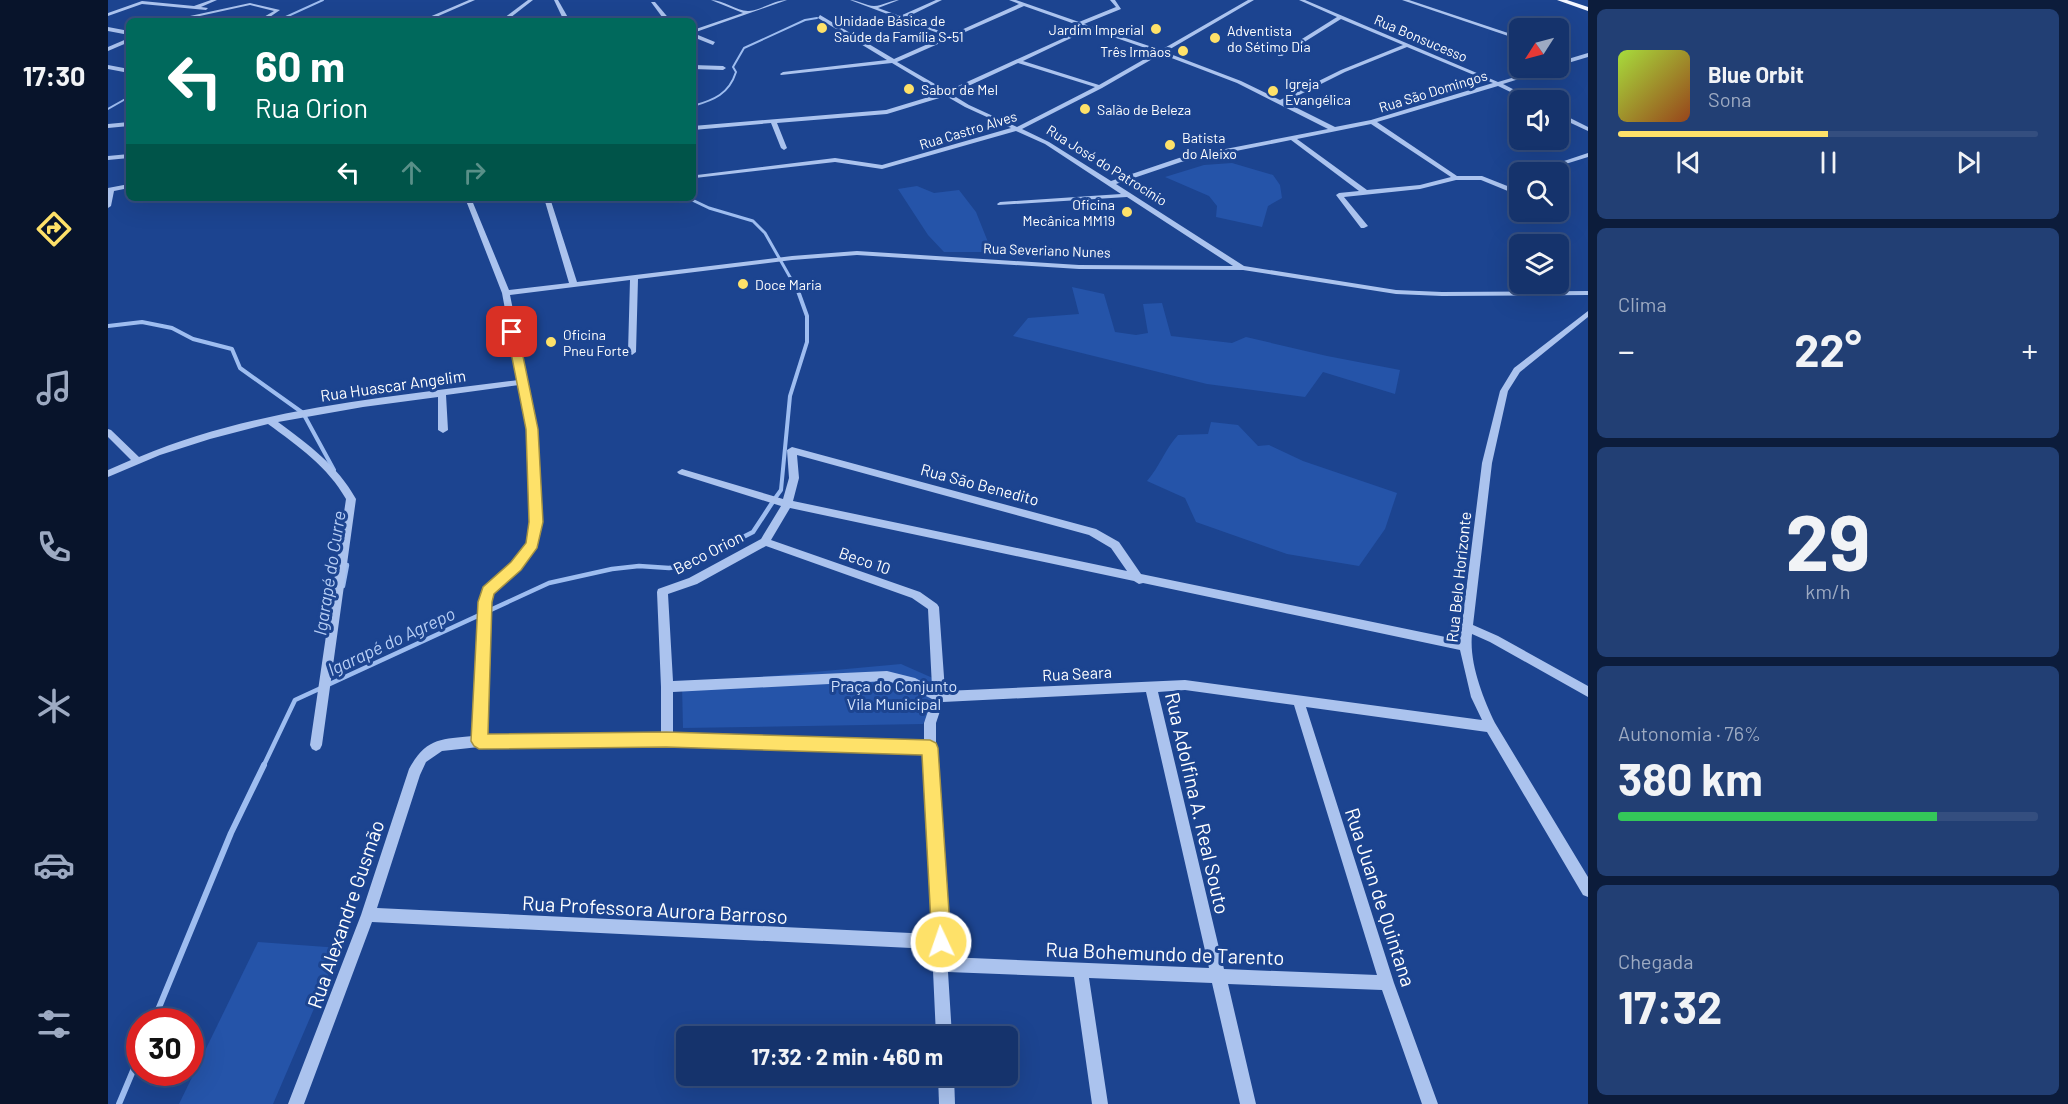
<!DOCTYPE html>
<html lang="pt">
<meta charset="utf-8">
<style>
:root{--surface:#15336c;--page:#223f74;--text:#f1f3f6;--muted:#9daac2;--line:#344e7f;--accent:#fee169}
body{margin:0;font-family:Barlow,sans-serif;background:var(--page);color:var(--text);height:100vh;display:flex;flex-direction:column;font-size:22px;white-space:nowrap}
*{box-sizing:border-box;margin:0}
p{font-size:20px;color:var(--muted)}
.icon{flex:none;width:33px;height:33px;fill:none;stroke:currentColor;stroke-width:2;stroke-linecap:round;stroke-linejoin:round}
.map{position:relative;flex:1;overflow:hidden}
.panel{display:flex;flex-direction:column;gap:9px;padding:9px;background:#0c1c3b;width:480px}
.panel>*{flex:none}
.banner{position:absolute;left:18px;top:18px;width:570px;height:183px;border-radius:9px;box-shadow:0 6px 24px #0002,0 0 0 2px var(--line);background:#00695c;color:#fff;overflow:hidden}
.needle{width:39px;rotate:234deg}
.buttons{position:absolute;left:1401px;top:18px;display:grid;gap:12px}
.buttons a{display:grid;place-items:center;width:60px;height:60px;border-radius:9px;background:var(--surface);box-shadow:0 6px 24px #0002,0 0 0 2px var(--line);font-size:30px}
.speed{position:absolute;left:18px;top:1008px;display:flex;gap:12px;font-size:30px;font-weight:700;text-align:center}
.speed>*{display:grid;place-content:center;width:78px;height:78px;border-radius:50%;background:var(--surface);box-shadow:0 6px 24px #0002,0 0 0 2px var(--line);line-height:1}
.speed .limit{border:9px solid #d22;background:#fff;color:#111}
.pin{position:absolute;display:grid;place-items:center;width:51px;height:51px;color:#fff;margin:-26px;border-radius:12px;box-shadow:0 3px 9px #0006}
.me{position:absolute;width:66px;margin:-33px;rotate:357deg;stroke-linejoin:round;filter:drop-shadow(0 0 4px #0008)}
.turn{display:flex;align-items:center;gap:21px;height:126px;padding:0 30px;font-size:27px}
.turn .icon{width:78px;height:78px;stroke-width:2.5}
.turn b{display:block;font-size:42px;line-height:51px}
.lanes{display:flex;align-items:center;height:57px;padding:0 30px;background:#0003;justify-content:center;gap:30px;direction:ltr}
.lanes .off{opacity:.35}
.big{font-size:45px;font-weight:700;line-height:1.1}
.panel .tile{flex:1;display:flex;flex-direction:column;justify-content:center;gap:9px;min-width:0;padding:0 21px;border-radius:9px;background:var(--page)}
.panel .dial{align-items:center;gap:0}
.dial b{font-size:78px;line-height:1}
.song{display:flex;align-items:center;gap:18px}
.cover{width:72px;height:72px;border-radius:9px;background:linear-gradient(135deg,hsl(80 70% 55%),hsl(20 70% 35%))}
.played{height:6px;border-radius:3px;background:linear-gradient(90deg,var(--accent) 50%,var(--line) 50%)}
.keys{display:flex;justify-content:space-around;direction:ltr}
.heat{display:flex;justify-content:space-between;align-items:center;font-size:33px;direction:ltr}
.charge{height:9px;border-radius:4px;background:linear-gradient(90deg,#34c759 76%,var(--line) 0)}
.trip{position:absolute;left:568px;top:1026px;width:342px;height:60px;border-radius:9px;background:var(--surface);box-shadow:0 6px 24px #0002,0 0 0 2px var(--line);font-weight:700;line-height:60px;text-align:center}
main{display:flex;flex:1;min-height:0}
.tabs{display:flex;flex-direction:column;width:108px;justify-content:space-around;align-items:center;background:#08142b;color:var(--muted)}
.tabs .icon{width:42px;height:42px}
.tabs .on{color:var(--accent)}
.tabs b{font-size:27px;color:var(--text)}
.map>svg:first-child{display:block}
.green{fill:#2554a9}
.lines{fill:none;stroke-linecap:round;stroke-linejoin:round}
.stream-far4{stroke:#9ebdf0;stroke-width:2}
.stream-far3{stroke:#9ebdf0;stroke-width:3}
.stream-far2{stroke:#9ebdf0;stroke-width:4}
.stream-far1{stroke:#9ebdf0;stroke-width:4.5}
.stream{stroke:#9ebdf0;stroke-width:6}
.minor{fill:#abc3ee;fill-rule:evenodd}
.major{fill:#f2f6ff;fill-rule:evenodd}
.route{fill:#fee169;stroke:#a59244;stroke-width:1.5}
.poi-dot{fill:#fee169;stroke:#1c4490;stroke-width:2}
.labels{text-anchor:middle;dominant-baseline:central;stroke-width:6;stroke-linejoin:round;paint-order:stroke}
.far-poi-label{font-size:14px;fill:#fff;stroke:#1c4490;text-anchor:start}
.far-street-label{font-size:14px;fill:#fff;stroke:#1c4490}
.street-label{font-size:16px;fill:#fff;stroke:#1c4490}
.park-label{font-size:16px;fill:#d1e0fa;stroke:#1c4490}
.water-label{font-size:18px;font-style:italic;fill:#b7cef5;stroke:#1c4490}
.near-street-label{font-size:20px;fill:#fff;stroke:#1c4490}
</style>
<main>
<nav class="tabs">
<b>17:30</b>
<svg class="icon on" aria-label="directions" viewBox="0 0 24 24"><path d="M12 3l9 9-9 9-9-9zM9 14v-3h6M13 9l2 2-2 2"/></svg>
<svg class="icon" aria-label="music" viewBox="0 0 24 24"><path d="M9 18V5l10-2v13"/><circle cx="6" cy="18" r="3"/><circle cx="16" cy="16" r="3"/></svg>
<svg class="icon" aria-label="phone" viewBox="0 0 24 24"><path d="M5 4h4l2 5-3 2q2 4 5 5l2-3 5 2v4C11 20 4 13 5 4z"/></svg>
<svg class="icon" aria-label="climate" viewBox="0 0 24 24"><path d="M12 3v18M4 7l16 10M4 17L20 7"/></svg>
<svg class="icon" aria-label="car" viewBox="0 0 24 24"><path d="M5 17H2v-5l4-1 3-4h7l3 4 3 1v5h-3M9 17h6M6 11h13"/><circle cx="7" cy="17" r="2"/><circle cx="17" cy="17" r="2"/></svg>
<svg class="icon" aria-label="filters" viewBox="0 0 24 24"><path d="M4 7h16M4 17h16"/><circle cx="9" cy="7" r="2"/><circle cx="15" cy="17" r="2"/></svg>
</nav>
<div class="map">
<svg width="1480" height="1104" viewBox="0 0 1480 1104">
<rect width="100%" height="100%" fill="#1c4490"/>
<!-- green -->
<g class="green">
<path d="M1124 163 1165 175 1172 185 1174 198 1160 206 1154 227 1108 217 1109 206 1101 196 1057 177 1096 165Z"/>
<path d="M809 186 826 193 851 190 868 212 884 252H836L820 235 790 189Z"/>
<path d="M964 287 996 294 1007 332 1028 335 1040 333 1035 304 1054 303 1063 336 1124 343 1138 337 1219 356 1292 370 1287 394 1215 372 1197 397 1099 384 905 336 920 318 971 314Z"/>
<path d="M1103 422 1130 425 1150 446 1161 445 1195 461 1289 493 1277 529 1251 566 1179 554 1088 522 1077 498 1039 481C1052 466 1057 449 1070 435L1100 434Z"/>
<path d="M793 664 836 683 815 724 575 728 574 684Z"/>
<path d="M150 942 232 948 165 1104H71Z"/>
</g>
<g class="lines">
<!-- stream-far4 -->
<g class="stream-far4">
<path d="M169 21 215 0"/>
<path d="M585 106C606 100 621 94 628 72L625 67 636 48 697 20 709 18"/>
<path d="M0 109 21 97"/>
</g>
<!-- stream-far3 -->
<path class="stream-far3" d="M580 198 601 208 645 221 657 233 691 293"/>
<!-- stream-far2 -->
<g class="stream-far2">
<path d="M0 326 34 322 64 328 85 339 124 349 132 368 195 413 226 470"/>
<path d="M665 501 673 490 682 396 699 342V316L690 291"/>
</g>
<!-- stream-far1 -->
<g class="stream-far1">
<path d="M235 586 239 565"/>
<path d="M155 767 187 700 441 583 504 569 531 566 561 568 580 565 645 532 666 500"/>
</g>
<!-- stream -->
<g class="stream">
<path d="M45 1022 123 833 156 765"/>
<path d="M11 1104 32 1054"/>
</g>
<!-- minor -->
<g class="minor">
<path d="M103 0H109L93 7 100 8 98 10 34 4 0 16V13L34 1 86 6Z"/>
<path d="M361 0H367L319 21H312Z"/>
<path d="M420 0H425L398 21H392Z"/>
<path d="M446 0H450L462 21H456Z"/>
<path d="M603 0C616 0 630 12 641 11 654 10 666 0 679 0L585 33 607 42 605 45 585 37V30L635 13Z"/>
<path d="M742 0C750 0 758 6 766 6 775 6 782 0 791 0L770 8 792 16 828 0H834L797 18 842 35 911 4 901 0H908L971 22 1008 7 1002 0H1007L1013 9 976 24 1053 50 1140 0H1146L1057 52 1133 81 1172 100 1233 70 1295 45 1233 19 1174 56H1170V54L1229 17 1191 0H1197L1390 82 1437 68H1443V69L1395 84 1426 100H1419L1390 86 1269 122 1349 176H1374L1412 191V196L1373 180H1348L1312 189 1236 197 1260 226 1256 228H1253L1228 195 1231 193 1251 191 1183 140 1073 162 1008 184 1136 266 1288 290 1334 292 1480 291V295L1334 296 1288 294 1135 270 971 269 749 255 684 260 530 279 528 352 524 355 520 352 522 280 402 295 429 429 433 522 428 547 412 569 385 593 383 602 377 735 553 734V687L549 592 550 589 581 578 653 539 673 506 571 474 569 472 574 469 675 499 681 478 679 450 684 447 988 529 1011 542 1033 574 1352 640 1374 463 1392 391 1406 368 1480 311V317L1412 372 1400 391 1384 463 1365 625 1390 636 1480 686V697L1382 642 1364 634C1361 663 1375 698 1387 723L1480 877V897L1475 895 1379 732 1198 707 1286 983 1330 1104H1314L1274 990 1120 984 1148 1104H1132L1104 983 981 978 1000 1104H984L966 977 840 972 844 1036H828L824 949 264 922 196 1104H180L253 915 301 769C318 738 333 739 365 736L371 602 376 588 404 563 419 543 423 522 419 429 411 385 338 395 340 430 335 433 330 430V397L255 407 170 422C201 445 229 465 248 499L214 745 212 749 208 751 204 749 202 745 238 499C220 467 190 446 160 424L102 439 52 455 0 477V470L23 460 0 437V429L3 430 31 457C150 407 284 397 410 380L394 293 357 198H363L401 290 461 283 436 198H442L469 282 684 256 749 251 971 265 1125 266 1019 197 890 205 889 204 892 202 1013 194 937 144 908 131 774 169 727 162 587 178V176L589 175 727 158 774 165 903 128 857 107 838 96 779 114 669 123 679 148 676 150 673 148 663 123 585 130V126L778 110 834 93 784 63 673 75 672 74 675 72 779 60 710 18 712 15 786 59 838 36ZM916 6 978 28 839 91 789 62ZM982 29 1049 52 991 85 915 61ZM1299 47 1385 83 1263 120 1227 127 1177 102 1237 72ZM1053 54 1129 83 1220 129 1071 158 1003 181 941 142 914 129 994 88ZM910 63 987 87 909 127 861 105 843 94ZM1263 124 1343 177 1312 185 1259 190 1189 139ZM689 455 981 535 1003 548 1019 571 685 501 691 478ZM682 508 1026 581 1031 584 1035 583 1352 650 1363 697 1374 720 1077 680 837 691 831 607 829 604 812 592 663 540ZM658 546 804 598 820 609 824 687 807 678 779 671 565 681 560 594 589 584ZM779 681 800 687 824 699 816 723V742L565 734V692ZM1077 690 1186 705 1269 975 1116 969 1050 692ZM1038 692 1101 968 839 957 840 942 838 938 828 748V723L835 702ZM559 746 816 754 824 934 269 908 312 775 318 762 334 751 371 747Z"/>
<path d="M1294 0H1301L1412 37V40Z"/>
<path d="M543 2H547L563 21H557Z"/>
<path d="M142 3 172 10 156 21H149L166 11 142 5 69 21H59Z"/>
<path d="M0 27 21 31V35L0 31Z"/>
<path d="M21 38V42L0 51V47Z"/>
<path d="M1480 53V57L1450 66V62Z"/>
<path d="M0 65 21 69V73L0 69Z"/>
<path d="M585 65 615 66 618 68 615 70 585 69Z"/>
<path d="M1450 112 1480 127V131L1450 117Z"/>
<path d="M21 122V126L0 128V124Z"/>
<path d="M1480 153V157L1435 171 1432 169Z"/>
<path d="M21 154V158L0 160V156Z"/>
<path d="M21 184V188L6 191 3 206 0 208V188Z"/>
<path d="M830 1076H846L847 1104H831Z"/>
</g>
<!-- major -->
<path class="major" d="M1449 0H1459L1480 7V11Z"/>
</g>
<!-- route -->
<path class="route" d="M404 329 410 332 430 429 435 522 429 548 413 570 386 594 384 602 380 734 558 732 822 740 828 743 830 748 843 942 840 949 833 952 826 949 824 942 814 755 558 747 371 749 366 746 363 741 370 602 375 587 403 562 418 543 421 522 418 429 399 332Z"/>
<!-- markers -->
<g class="poi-dot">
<circle cx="714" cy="28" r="6"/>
<circle cx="1048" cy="29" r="6"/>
<circle cx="1107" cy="38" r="6"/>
<circle cx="1075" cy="51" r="6"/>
<circle cx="801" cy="89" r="6"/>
<circle cx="1165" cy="91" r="6"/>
<circle cx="977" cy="109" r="6"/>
<circle cx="1062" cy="145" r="6"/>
<circle cx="1019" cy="212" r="6"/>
<circle cx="635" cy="284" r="6"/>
<circle cx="443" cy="342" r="6"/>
</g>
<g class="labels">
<!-- far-poi labels -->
<g class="far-poi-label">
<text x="726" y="20">Unidade Básica de<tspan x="726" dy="16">Saúde da Família S-51</tspan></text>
<text x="1036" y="29" text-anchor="end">Jardim Imperial</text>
<text x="1119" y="30">Adventista<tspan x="1119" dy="16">do Sétimo Dia</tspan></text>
<text x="1063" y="51" text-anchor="end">Três Irmãos</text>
<text x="1177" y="83">Igreja<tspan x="1177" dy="16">Evangélica</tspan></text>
<text x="813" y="89">Sabor de Mel</text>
<text x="989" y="109">Salão de Beleza</text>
<text x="1074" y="137">Batista<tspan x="1074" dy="16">do Aleixo</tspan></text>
<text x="1007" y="204" text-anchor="end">Oficina<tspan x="1007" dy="16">Mecânica MM19</tspan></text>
<text x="647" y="284">Doce Maria</text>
<text x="455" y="334">Oficina<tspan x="455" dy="16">Pneu Forte</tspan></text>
</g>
<!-- far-street labels -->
<g class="far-street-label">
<text transform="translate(1313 38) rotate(23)">Rua Bonsucesso</text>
<text transform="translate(1325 91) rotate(-17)">Rua São Domingos</text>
<text transform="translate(860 130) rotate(-17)">Rua Castro Alves</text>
<text transform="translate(999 165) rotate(32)">Rua José do Patrocínio</text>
<text transform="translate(939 250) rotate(2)">Rua Severiano Nunes</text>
</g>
<!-- street labels -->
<g class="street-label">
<text transform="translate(285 385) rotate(-8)">Rua Huascar Angelim</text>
<text transform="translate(872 484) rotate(15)">Rua São Benedito</text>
<text transform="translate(600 552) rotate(-27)">Beco Orion</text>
<text transform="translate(757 560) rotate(19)">Beco 10</text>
<text transform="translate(1350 577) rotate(-84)">Rua Belo Horizonte</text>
<text transform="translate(969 673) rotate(-3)">Rua Seara</text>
</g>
<!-- park labels -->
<g class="park-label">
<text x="786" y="685">Praça do Conjunto<tspan x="786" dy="18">Vila Municipal</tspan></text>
</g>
<!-- water labels -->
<g class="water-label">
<text transform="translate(221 573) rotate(-81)">Igarapé do Curre</text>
<text transform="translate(283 641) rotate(-25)">Igarapé do Agrepo</text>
</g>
<!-- near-street labels -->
<g class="near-street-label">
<text transform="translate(1090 803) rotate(77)">Rua Adolfina A. Real Souto</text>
<text transform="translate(1273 897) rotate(72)">Rua Juan de Quintana</text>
<text transform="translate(547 909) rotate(3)">Rua Professora Aurora Barroso</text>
<text transform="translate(237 914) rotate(-71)">Rua Alexandre Gusmão</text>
<text transform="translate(1057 953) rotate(2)">Rua Bohemundo de Tarento</text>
</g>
</g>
</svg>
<div class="buttons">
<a><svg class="needle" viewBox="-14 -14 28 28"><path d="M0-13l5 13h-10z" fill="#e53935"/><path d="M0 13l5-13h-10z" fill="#9daac2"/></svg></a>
<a><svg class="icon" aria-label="sound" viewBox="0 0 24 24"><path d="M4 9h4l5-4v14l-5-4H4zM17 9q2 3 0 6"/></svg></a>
<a><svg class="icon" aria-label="search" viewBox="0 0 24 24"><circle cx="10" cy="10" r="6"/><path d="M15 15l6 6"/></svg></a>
<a><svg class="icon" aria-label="layers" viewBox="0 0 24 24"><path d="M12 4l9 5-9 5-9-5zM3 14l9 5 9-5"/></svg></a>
</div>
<div class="speed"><div class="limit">30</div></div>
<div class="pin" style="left:404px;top:332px;background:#d93025"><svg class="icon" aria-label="arrive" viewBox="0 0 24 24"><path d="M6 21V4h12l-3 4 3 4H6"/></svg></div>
<svg class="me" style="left:833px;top:942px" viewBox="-20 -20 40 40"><circle r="17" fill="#fee169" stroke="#fff" stroke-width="3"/><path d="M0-11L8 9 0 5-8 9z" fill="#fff"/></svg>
<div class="trip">17:32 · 2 min · 460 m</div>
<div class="banner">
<div class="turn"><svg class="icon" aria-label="left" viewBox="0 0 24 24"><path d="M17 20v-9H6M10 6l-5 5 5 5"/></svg><div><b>60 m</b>Rua Orion</div></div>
<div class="lanes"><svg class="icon" aria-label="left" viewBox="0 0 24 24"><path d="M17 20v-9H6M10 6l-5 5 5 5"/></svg><svg class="icon off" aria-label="ahead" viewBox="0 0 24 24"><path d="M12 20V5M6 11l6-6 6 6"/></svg><svg class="icon off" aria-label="right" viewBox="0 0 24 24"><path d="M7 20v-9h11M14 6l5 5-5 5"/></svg></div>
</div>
</div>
<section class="panel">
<div class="tile">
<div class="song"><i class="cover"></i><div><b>Blue Orbit</b><p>Sona</p></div></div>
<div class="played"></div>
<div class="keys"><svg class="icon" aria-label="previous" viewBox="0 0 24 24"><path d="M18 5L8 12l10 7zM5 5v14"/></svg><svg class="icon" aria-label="pause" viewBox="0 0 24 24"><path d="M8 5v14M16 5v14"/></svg><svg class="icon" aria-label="next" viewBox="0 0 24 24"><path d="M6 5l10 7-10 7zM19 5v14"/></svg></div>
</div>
<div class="tile"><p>Clima</p>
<div class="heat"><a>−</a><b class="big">22°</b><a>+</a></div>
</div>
<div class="tile dial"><b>29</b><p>km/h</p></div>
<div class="tile"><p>Autonomia · 76%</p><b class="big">380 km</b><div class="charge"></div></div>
<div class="tile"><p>Chegada</p><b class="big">17:32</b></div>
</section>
</main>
